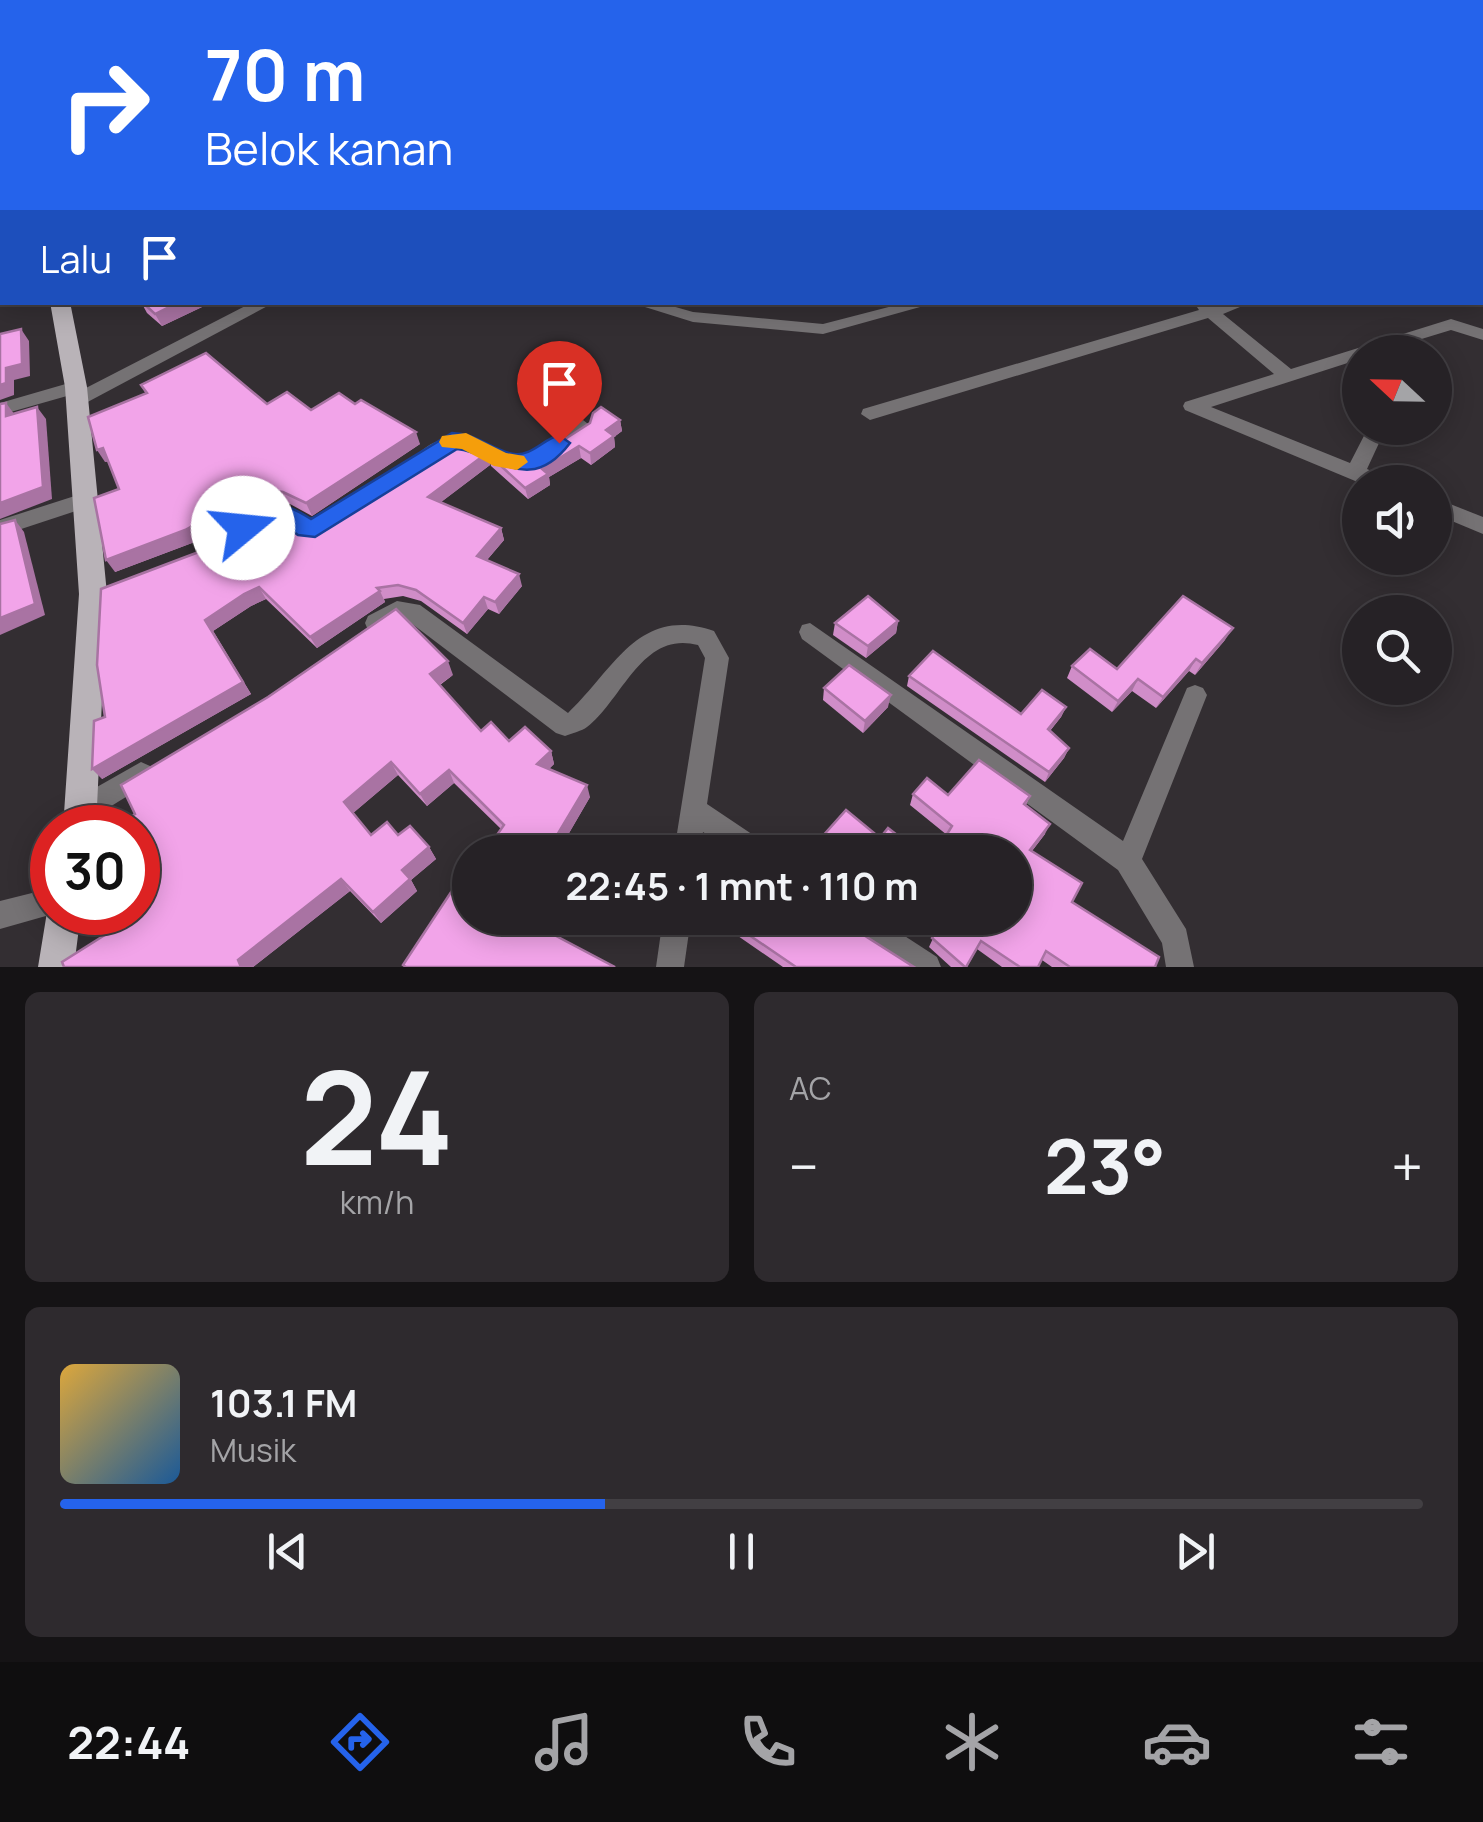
<!DOCTYPE html>
<html lang="id">
<meta charset="utf-8">
<style>
:root{--surface:#262226;--page:#2e2a2e;--text:#f1f3f6;--muted:#a4a4a7;--line:#423f43;--accent:#2563eb}
body{margin:0;font-family:Manrope,sans-serif;background:var(--page);color:var(--text);height:100vh;display:flex;flex-direction:column;font-size:38px;white-space:nowrap}
*{box-sizing:border-box;margin:0}
p{font-size:32px;color:var(--muted)}
.icon{flex:none;width:55px;height:55px;fill:none;stroke:currentColor;stroke-width:2;stroke-linecap:round;stroke-linejoin:round}
.map{position:relative;height:967px;overflow:hidden}
.panel{display:flex;flex-direction:column;gap:25px;padding:25px;background:#151315;flex:1}
.panel>*{flex:none}
.banner{position:absolute;left:0px;top:0px;width:1485px;height:305px;box-shadow:0 5px 25px #0003,0 0 0 2px var(--line);background:#2563eb;color:#fff;overflow:hidden}
.needle{width:65px;rotate:292deg}
.controls{position:absolute;left:1342px;top:335px;display:grid;gap:20px}
.controls a{display:grid;place-items:center;width:110px;height:110px;border-radius:50%;background:var(--surface);box-shadow:0 5px 25px #0003,0 0 0 2px var(--line);font-size:50px}
.speed{position:absolute;left:30px;top:805px;display:flex;gap:20px;font-size:50px;font-weight:700;text-align:center}
.speed>*{display:grid;place-content:center;width:130px;height:130px;border-radius:50%;background:var(--surface);box-shadow:0 5px 25px #0003,0 0 0 2px var(--line);line-height:1}
.speed .limit{border:15px solid #d22;background:#fff;color:#111}
.pin{position:absolute;display:grid;place-items:center;width:85px;height:85px;color:#fff;margin:-102px -42px;border-radius:50% 50% 50% 0;rotate:-45deg;box-shadow:0 0 10px #0007}
.pin .icon{rotate:45deg}
.me{position:absolute;width:110px;margin:-55px;rotate:73deg;stroke-linejoin:round;filter:drop-shadow(0 0 8px #0008)}
.turn{display:flex;align-items:center;gap:35px;height:210px;padding:0 40px;font-size:45px}
.turn .icon{width:130px;height:130px;stroke-width:2.5}
.turn b{display:block;font-size:70px;line-height:85px}
.then{display:flex;align-items:center;height:95px;padding:0 40px;background:#0003;gap:20px;font-size:38px}
.big{font-size:75px;font-weight:700;line-height:1.1}
.panel .tile{flex:1;display:flex;flex-direction:column;justify-content:center;gap:15px;min-width:0;padding:0 35px;border-radius:15px;background:var(--page)}
.panel .dial{align-items:center;gap:0}
.dial b{font-size:130px;line-height:1}
.song{display:flex;align-items:center;gap:30px}
.cover{width:120px;height:120px;border-radius:15px;background:linear-gradient(135deg,hsl(40 70% 55%),hsl(210 70% 35%))}
.played{height:10px;border-radius:5px;background:linear-gradient(90deg,var(--accent) 40%,var(--line) 40%)}
.keys{display:flex;justify-content:space-around;direction:ltr}
.heat{display:flex;justify-content:space-between;align-items:center;font-size:55px;direction:ltr}
.panel .tiles{flex:1;display:grid;gap:25px;grid-template-columns:1fr 1fr}
.tile:last-child{grid-column:span 2}
.trip{position:absolute;left:452px;top:835px;width:580px;height:100px;border-radius:50px;background:var(--surface);box-shadow:0 5px 25px #0003,0 0 0 2px var(--line);font-weight:700;line-height:100px;text-align:center}
.dock{display:flex;height:160px;justify-content:space-around;align-items:center;background:#0f0e0f;color:var(--muted)}
.dock .icon{width:70px;height:70px}
.dock .current{color:var(--accent)}
.dock b{font-size:45px;color:var(--text)}
.map>svg:first-child{display:block}
.lines{fill:none;stroke-linecap:round;stroke-linejoin:round}
.street{fill:#757274;fill-rule:evenodd}
.primary{fill:#b9b3b8;fill-rule:evenodd}
.wall{fill:#d08dc8}
.shaded-wall{fill:#a973a3}
.building{fill:#f2a4e9;stroke:#a973a3;stroke-width:2.5}
.route{fill:#2563eb;stroke:#184099;stroke-width:2.5}
.slow{fill:#f59e0b}
</style>
<div class="map">
<svg width="1483" height="967" viewBox="0 0 1483 967">
<rect width="100%" height="100%" fill="#332e32"/>
<g class="lines">
<!-- street -->
<g class="street">
<rect x="1482" y="213" width="1" height="10"/>
<rect x="1482" y="271" width="1" height="10"/>
<path d="M2 291V301L0 302V292Z"/>
<path d="M253 302H275L82 405H68L66 401 74 394 0 415V403L76 381 82 383 84 389Z"/>
<path d="M629 302H658L693 312 823 324 908 302H938L823 334 693 322Z"/>
<path d="M1203 302 1214 306 1252 302 1223 314 1291 369 1451 319 1483 329V340L1451 330 1379 352H1360V359L1211 407 1350 463 1368 428H1386L1367 469 1385 477 1388 482 1360 483 1185 410 1183 406 1185 402 1274 374 1208 318 870 420 861 414 863 409 1199 310 1197 307Z"/>
<path d="M583 420 592 427 590 432C535 470 523 484 462 449L449 451 425 464 415 457C422 449 431 443 441 440 478 425 489 462 522 455 545 450 561 428 583 420Z"/>
<path d="M84 493 91 496 94 501 91 506 0 536V520Z"/>
<path d="M1435 498 1483 517V534L1435 514Z"/>
<path d="M276 506 309 519 325 514 332 516 335 522 332 528 306 536 276 521 246 535 239 533 236 527 239 521Z"/>
<path d="M397 601 420 605 568 713C614 670 638 605 714 631L729 658 707 804 765 843 769 852H734L703 832 700 852H674L705 658 698 645C642 630 623 699 587 727 582 731 572 733 565 736L556 733 407 620 400 619 376 632 368 630 365 623 368 616Z"/>
<path d="M810 623 1123 841 1187 688 1195 685 1203 688 1207 695 1142 859 1186 929 1194 967H1166L1162 943 1118 870 802 639 799 632 802 625Z"/>
<path d="M141 762 150 766 154 774 150 782 92 818 83 821 74 818 70 809 74 800Z"/>
<path d="M52 888V912H60L0 929V901Z"/>
<path d="M663 918H691L684 967H656Z"/>
<path d="M839 918H877L937 957 941 967H901L843 928Z"/>
</g>
<!-- primary -->
<g class="primary">
<path d="M50 302H70L87 387 107 594 96 828H63L79 594 65 387Z"/>
<path d="M52 899V912H81L74 967H38L47 912Z"/>
</g>
</g>
<!-- wall -->
<g class="wall">
<path d="M190 0H297L292 2H201Z"/>
<path d="M141 302H200L202 307 162 326 147 313Z"/>
<path d="M141 385 311 410 355 404 420 444 312 516 290 504 267 502 192 543 115 572 119 489 109 461 105 462 146 394Z"/>
<path d="M620 420 622 431 614 437 615 447 591 465 581 458 549 477 550 485 528 499 491 466 488 454 514 460 540 455Z"/>
<path d="M487 453 490 465 441 502 501 528 504 540 487 560 522 586 499 614 488 609 467 634 421 601 403 596 384 599 385 602 317 648 266 599 251 606 213 631 251 694 102 779 105 717 302 526 318 525Z"/>
<path d="M898 621 896 633 866 658 833 635 835 623Z"/>
<path d="M1225 640 1195 675 1189 671 1156 708 1132 691 1112 712 1067 678 1072 666 1117 669Z"/>
<path d="M453 675 440 685 481 731 509 741 551 751 554 764 549 769 590 797 558 852H485L501 829 454 783 427 806 398 775 353 813 371 835H398L429 847 436 859 411 880 417 891 381 923 350 891 253 967H64L127 921 138 828Z"/>
<path d="M909 676 1021 714 1066 707 1061 717 1050 731 1069 748 1064 758 1045 782 907 686Z"/>
<path d="M824 688 888 707 863 733 823 700Z"/>
<path d="M913 794 1030 796 1026 805 1045 834 1032 851 1072 902 1155 967H1052L1042 960 1038 967H1002L977 949 967 967H951L929 947 935 934 912 918H1015L947 835 910 805Z"/>
<path d="M712 918H841L843 922 914 967H783Z"/>
</g>
<!-- shaded-wall -->
<g class="shaded-wall">
<path d="M275 0H297L292 2H270Z"/>
<path d="M2 183V225L0 208V184Z"/>
<path d="M179 302H200L202 307 162 326 155 314Z"/>
<path d="M21 329 29 341 30 376 14 380V395L0 400V385Z"/>
<path d="M6 403 15 415 6 416Z"/>
<path d="M37 407 46 419 52 499 0 519V503Z"/>
<path d="M620 420 622 431 614 437 615 447 591 465 590 453 606 430Z"/>
<path d="M416 432 420 444 312 516 306 503Z"/>
<path d="M579 446 581 458 549 477 550 485 528 499 525 488 542 469Z"/>
<path d="M103 448 112 460 105 462 97 450Z"/>
<path d="M487 453 490 465 432 509 428 497Z"/>
<path d="M261 489 267 502 192 543 115 572 106 560Z"/>
<path d="M15 520 24 532 45 615 0 635V618Z"/>
<path d="M501 528 504 540 480 568 477 556Z"/>
<path d="M519 574 522 586 499 614 495 602Z"/>
<path d="M259 587 266 599 251 606 213 631 251 694 102 779 92 769 205 620 244 594Z"/>
<path d="M380 591 385 602 317 648 310 637Z"/>
<path d="M484 597 488 609 467 634 463 623Z"/>
<path d="M898 621 896 633 866 658 868 646Z"/>
<path d="M1233 628 1225 640 1195 675 1202 663Z"/>
<path d="M1196 659 1189 671 1156 708 1163 697Z"/>
<path d="M448 661 453 675 436 687 430 674Z"/>
<path d="M1138 679 1132 691 1112 712 1118 701Z"/>
<path d="M891 695 888 707 863 733 865 721Z"/>
<path d="M1066 707 1061 717 1043 739 1048 729Z"/>
<path d="M1069 748 1064 758 1045 782 1049 772Z"/>
<path d="M551 751 554 764 541 776 537 764Z"/>
<path d="M391 762 398 775 352 814 344 802Z"/>
<path d="M449 770 454 783 427 806 420 794Z"/>
<path d="M587 785 590 797 558 852H547Z"/>
<path d="M1050 824 1045 834 1025 860 1030 850Z"/>
<path d="M429 847 436 859 411 880 417 891 381 923 373 912 402 870Z"/>
<path d="M341 879 350 891 253 967H241L238 960Z"/>
</g>
<!-- building -->
<g class="building">
<path d="M0 0H181L185 2H2V169H1L2 183 0 184Z"/>
<path d="M232 0H275L270 2H244Z"/>
<path d="M0 208 2 225V262H0Z"/>
<path d="M142 302H179L155 314Z"/>
<path d="M21 329 22 364 6 368V383L0 385V334Z"/>
<path d="M206 353 267 404 287 392 311 410 339 393 355 404 361 400 416 432 306 503 283 492 261 489 185 530 106 560 94 498 119 489 103 448 97 450 88 417 147 393 141 385Z"/>
<path d="M6 403V416L37 407 43 487 0 503V404Z"/>
<path d="M601 407 620 420 606 430 614 436 590 453 579 446 542 469 548 474 525 488 488 454 514 460 540 455 590 423 593 413Z"/>
<path d="M445 442 487 453 428 497 501 528 477 556 519 574 495 602 484 597 463 623 416 590 398 585 377 588 380 591 310 637 259 587 244 594 205 620 243 682 92 769 94 721 105 717 97 665 101 589 204 550 267 512 302 526 318 525Z"/>
<path d="M15 520 35 604 0 618V524Z"/>
<path d="M868 596 898 621 868 646 835 623Z"/>
<path d="M1183 596 1233 628 1202 663 1196 659 1163 697 1138 679 1118 701 1072 666 1090 649 1117 669Z"/>
<path d="M396 609 448 661 430 674 481 731 491 722 509 741 525 727 551 751 537 764 587 785 547 852H485L504 825 449 770 420 794 391 762 344 802 371 835 387 822 398 835 410 826 429 847 402 870 410 879 373 912 341 879 238 960 241 967H64L62 962 127 921 124 912H138V828H113L135 814 121 785 268 697Z"/>
<path d="M933 651 1021 714 1042 690 1066 707 1048 729 1069 748 1049 772 909 676Z"/>
<path d="M849 665 891 695 865 721 824 688Z"/>
<path d="M979 760 1030 796 1024 804 1050 824 1030 850 1082 883 1072 902 1159 957 1155 967H1070L1046 951 1038 967H1020L981 941 966 967H965L932 938 940 925 929 918H1015V852H936L952 826 913 794 927 778 948 795Z"/>
<path d="M846 810 880 838 888 828 919 852H821L813 847Z"/>
<path d="M470 876V918H522L615 967H406L403 965 457 883 463 886Z"/>
<path d="M724 918H841L843 922 914 967H796Z"/>
</g>
<!-- route -->
<path class="route" d="M452 433C477 433 492 451 514 454 530 457 544 439 559 435L570 443C529 497 497 453 457 449L315 537 298 535 277 520 243 538 231 528 234 522C270 503 275 496 311 519Z"/>
<!-- slow -->
<path class="slow" d="M466 433 506 453 524 456 528 462 517 470 494 466 462 449 442 447 439 442 442 436Z"/>
</svg>
<div class="controls">
<a><svg class="needle" viewBox="-14 -14 28 28"><path d="M0-13l5 13h-10z" fill="#e53935"/><path d="M0 13l5-13h-10z" fill="#a4a4a7"/></svg></a>
<a><svg class="icon" aria-label="sound" viewBox="0 0 24 24"><path d="M4 9h4l5-4v14l-5-4H4zM17 9q2 3 0 6"/></svg></a>
<a><svg class="icon" aria-label="search" viewBox="0 0 24 24"><circle cx="10" cy="10" r="6"/><path d="M15 15l6 6"/></svg></a>
</div>
<div class="speed"><div class="limit">30</div></div>
<div class="pin" style="left:559px;top:443px;background:#d93025"><svg class="icon" aria-label="arrive" viewBox="0 0 24 24"><path d="M6 21V4h12l-3 4 3 4H6"/></svg></div>
<svg class="me" style="left:243px;top:528px" viewBox="-20 -20 40 40"><circle r="19" fill="#fff"/><path d="M0-13L10 11 0 6-10 11z" fill="#2563eb"/></svg>
<div class="trip">22:45 · 1 mnt · 110 m</div>
<div class="banner">
<div class="turn"><svg class="icon" aria-label="right" viewBox="0 0 24 24"><path d="M7 20v-9h11M14 6l5 5-5 5"/></svg><div><b>70 m</b>Belok kanan</div></div>
<div class="then">Lalu<svg class="icon" aria-label="arrive" viewBox="0 0 24 24"><path d="M6 21V4h12l-3 4 3 4H6"/></svg></div>
</div>
</div>
<section class="panel">
<div class="tiles">
<div class="tile dial"><b>24</b><p>km/h</p></div>
<div class="tile"><p>AC</p>
<div class="heat"><a>−</a><b class="big">23°</b><a>+</a></div>
</div>
<div class="tile">
<div class="song"><i class="cover"></i><div><b>103.1 FM</b><p>Musik</p></div></div>
<div class="played"></div>
<div class="keys"><svg class="icon" aria-label="previous" viewBox="0 0 24 24"><path d="M18 5L8 12l10 7zM5 5v14"/></svg><svg class="icon" aria-label="pause" viewBox="0 0 24 24"><path d="M8 5v14M16 5v14"/></svg><svg class="icon" aria-label="next" viewBox="0 0 24 24"><path d="M6 5l10 7-10 7zM19 5v14"/></svg></div>
</div>
</div>
</section>
<nav class="dock">
<b>22:44</b>
<svg class="icon current" aria-label="directions" viewBox="0 0 24 24"><path d="M12 3l9 9-9 9-9-9zM9 14v-3h6M13 9l2 2-2 2"/></svg>
<svg class="icon" aria-label="music" viewBox="0 0 24 24"><path d="M9 18V5l10-2v13"/><circle cx="6" cy="18" r="3"/><circle cx="16" cy="16" r="3"/></svg>
<svg class="icon" aria-label="phone" viewBox="0 0 24 24"><path d="M5 4h4l2 5-3 2q2 4 5 5l2-3 5 2v4C11 20 4 13 5 4z"/></svg>
<svg class="icon" aria-label="climate" viewBox="0 0 24 24"><path d="M12 3v18M4 7l16 10M4 17L20 7"/></svg>
<svg class="icon" aria-label="car" viewBox="0 0 24 24"><path d="M5 17H2v-5l4-1 3-4h7l3 4 3 1v5h-3M9 17h6M6 11h13"/><circle cx="7" cy="17" r="2"/><circle cx="17" cy="17" r="2"/></svg>
<svg class="icon" aria-label="filters" viewBox="0 0 24 24"><path d="M4 7h16M4 17h16"/><circle cx="9" cy="7" r="2"/><circle cx="15" cy="17" r="2"/></svg>
</nav>
